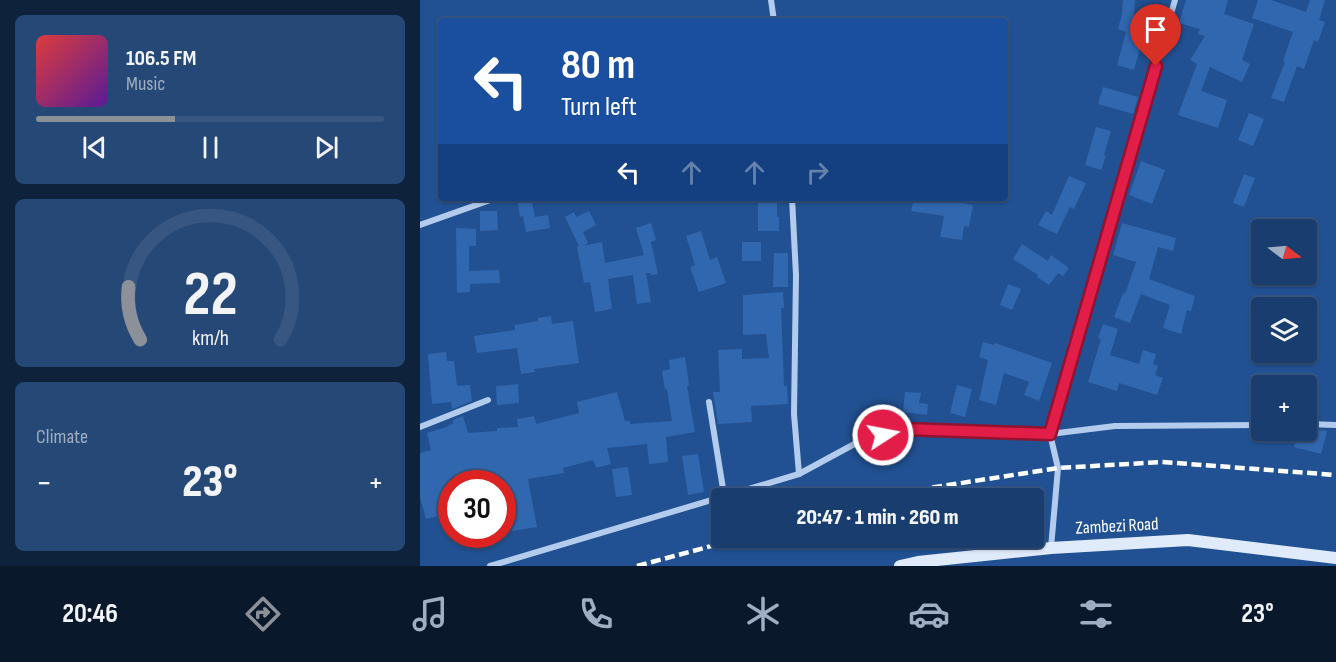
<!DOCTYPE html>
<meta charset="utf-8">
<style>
:root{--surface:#193d6e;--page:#264876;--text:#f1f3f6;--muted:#9faec2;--line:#375681;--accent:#8c9099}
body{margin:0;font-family:"Sofia Sans Condensed",sans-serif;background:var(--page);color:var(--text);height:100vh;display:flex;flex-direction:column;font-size:22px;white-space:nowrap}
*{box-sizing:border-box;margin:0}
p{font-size:20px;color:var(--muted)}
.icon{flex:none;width:33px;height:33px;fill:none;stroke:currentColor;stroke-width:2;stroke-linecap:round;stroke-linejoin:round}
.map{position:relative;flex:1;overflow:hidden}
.side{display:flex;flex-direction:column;gap:15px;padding:15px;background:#0e223c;width:420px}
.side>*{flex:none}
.guide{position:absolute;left:18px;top:18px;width:570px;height:183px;border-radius:6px;box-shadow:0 2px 4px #0004,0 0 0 2px var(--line);background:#1a4fa0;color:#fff;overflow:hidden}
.needle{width:39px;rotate:106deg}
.buttons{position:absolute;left:831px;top:219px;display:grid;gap:12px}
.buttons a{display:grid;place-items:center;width:66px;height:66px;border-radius:6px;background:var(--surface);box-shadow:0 2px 4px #0004,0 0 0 2px var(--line);font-size:30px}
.speed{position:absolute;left:18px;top:470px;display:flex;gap:12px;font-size:30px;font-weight:700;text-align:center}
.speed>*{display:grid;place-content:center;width:78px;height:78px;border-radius:50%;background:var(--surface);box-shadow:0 2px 4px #0004,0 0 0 2px var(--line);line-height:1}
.speed .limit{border:9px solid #d22;background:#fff;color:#111}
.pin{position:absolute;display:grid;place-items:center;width:51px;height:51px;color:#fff;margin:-62px -26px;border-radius:50% 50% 50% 0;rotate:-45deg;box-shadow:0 0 6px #0007}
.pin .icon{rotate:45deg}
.me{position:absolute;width:66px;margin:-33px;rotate:79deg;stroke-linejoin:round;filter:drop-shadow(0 0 4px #0008)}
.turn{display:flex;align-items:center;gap:21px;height:126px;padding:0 24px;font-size:27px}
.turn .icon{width:78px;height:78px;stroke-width:2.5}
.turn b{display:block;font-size:42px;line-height:51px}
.lanes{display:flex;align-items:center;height:57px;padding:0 24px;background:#0003;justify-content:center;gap:30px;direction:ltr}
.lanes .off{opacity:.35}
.big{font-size:45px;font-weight:800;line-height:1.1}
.side .widget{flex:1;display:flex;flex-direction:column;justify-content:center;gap:9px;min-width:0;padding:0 21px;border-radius:9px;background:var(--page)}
.side .dial{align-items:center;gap:0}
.dial svg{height:156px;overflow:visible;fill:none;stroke:var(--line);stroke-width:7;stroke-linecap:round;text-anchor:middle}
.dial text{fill:var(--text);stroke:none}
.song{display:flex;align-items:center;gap:18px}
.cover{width:72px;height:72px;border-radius:9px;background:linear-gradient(135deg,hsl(0 70% 55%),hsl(270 70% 35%))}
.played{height:6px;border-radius:3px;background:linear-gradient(90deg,var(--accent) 40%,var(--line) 40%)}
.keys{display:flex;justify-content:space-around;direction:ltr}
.heat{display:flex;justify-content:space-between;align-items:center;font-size:33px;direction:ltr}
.trip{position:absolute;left:291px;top:488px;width:333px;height:60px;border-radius:6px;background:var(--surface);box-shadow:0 2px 4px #0004,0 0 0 2px var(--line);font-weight:800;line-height:60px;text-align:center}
.tab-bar{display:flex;height:96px;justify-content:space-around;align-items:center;background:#0a182c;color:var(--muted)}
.tab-bar .icon{width:42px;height:42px}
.tab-bar .on{color:var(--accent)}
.tab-bar b{font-size:27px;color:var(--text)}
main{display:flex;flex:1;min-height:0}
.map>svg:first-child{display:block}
.building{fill:#3167af}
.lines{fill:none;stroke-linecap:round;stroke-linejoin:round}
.minor{stroke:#b3cced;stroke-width:6}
.secondary{stroke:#dfeafa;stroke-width:12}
.rail{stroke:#fff;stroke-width:4.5;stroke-dasharray:10 4.5;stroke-linecap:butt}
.route-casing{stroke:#92132f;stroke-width:15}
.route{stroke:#e11d48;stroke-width:10}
.labels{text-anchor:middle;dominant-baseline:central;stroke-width:6;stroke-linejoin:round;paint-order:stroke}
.street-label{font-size:18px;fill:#fff;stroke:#215192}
</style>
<main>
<section class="side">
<div class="widget">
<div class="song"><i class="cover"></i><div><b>106.5 FM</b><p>Music</p></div></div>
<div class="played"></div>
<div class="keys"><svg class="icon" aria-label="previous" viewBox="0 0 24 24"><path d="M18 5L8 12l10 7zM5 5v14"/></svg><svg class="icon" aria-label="pause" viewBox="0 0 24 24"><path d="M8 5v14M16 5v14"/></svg><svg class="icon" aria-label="next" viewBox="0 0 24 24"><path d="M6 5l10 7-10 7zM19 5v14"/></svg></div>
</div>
<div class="widget dial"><svg viewBox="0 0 100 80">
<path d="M14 69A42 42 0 1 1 86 69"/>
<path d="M14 69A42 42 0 0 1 8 42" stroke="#8c9099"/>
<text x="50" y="56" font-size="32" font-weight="700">22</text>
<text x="50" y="72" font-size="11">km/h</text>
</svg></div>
<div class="widget"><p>Climate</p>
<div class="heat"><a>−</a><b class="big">23°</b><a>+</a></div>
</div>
</section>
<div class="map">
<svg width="916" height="566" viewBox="0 0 916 566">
<rect width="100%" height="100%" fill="#215192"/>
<!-- building -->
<g class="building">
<path d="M703 0H715L714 16 725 19 718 43 721 44 714 70 697 65 706 32 698 29 702 14Z"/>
<path d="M766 0H808L804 14 834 24 822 60 830 64 822 82 790 67 781 91 807 100 798 128 758 115 777 64 770 60 785 36 778 34 780 29 759 23Z"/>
<path d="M838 0H851L886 12 890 0H905L899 20 905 22 898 42 894 40 884 69 877 66 864 102 851 98 865 62 863 61 873 32 832 18Z"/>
<path d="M683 87 718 97 713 114 678 104Z"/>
<path d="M829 113 844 119 833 146 818 140Z"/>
<path d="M676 127 691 131 684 155 686 156 681 170 665 165Z"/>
<path d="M721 161 745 170 732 204 709 195Z"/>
<path d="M824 174 835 178 824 207 813 203Z"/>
<path d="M649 176 666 183 654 209 650 207 637 234 618 225 626 211 632 215Z"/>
<path d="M97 198H111L115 217 128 215 130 228 106 232 103 216 100 217Z"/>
<path d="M494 198H513L553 205 549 227 544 226 542 240 520 237 524 216 491 211Z"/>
<path d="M338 203H357V217H359V231H338Z"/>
<path d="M60 211H77L78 230 60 231Z"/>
<path d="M169 211 176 225 163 232 168 243 163 246 182 242 185 263 224 255 216 228 231 223 236 240 231 242 238 274 231 275 230 273H226L231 302 217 304 213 275 188 279 192 309 175 312 170 282 164 283 157 247 159 246 145 217 154 212 156 217Z"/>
<path d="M702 223 756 238 753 251 738 247 729 279 775 296 771 311 767 310 761 334 743 328 750 305 721 294 710 323 694 317 703 293 705 294 716 262 693 255Z"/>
<path d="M36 228 56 229V246H49V271L79 270 80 283 50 284V292L37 293Z"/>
<path d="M281 231 290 260 297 257 306 283 279 292 270 267 275 265 266 236Z"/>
<rect x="322" y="242" width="19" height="19"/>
<path d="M602 244 628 261 631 255 649 268 643 276 638 273 629 285 617 277 618 275 593 259Z"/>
<path d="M354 253H368V287H353Z"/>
<path d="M588 284 601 289 592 310 580 305Z"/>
<path d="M363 292 364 308H361L364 386H367L368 404 331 406 332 422 298 424 293 392H300L298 350 322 349V359L349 358 346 334 323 335V295Z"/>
<path d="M131 316 132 324 153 321 159 363 114 369 115 372 101 374 97 348 57 353 54 336 95 330V325L118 321V318Z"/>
<path d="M683 324 698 329 690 355 719 364 723 350 736 354 733 364 738 366 735 375 743 378 737 395 699 383 697 391 668 382 681 339 678 338Z"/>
<path d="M563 342 574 345 575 343 632 363 619 401 604 395 609 382 584 373 576 405 559 400 568 360 559 357Z"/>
<path d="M26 352 27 361H34L37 386 50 385 52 401 32 409 31 402 12 404 8 354Z"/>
<path d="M265 357 269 385 267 386 275 432 246 437 248 462 229 464 227 444 187 448 191 464 176 468 173 460 143 468 144 473 108 479 117 527 92 531 84 481 32 483V513L6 519 0 497V453L11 450 7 433 29 426V425L33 424V420L43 416 48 433 77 431V428L98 427 97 419 114 416 116 424 159 413 157 402 197 392 205 421H210V424L252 421 247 389 245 390 242 371 250 369 249 360Z"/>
<path d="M98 384 99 403 77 405 76 386Z"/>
<path d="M537 385 552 389 545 417 530 413Z"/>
<path d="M485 392 501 393 499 403 508 404 507 415 483 412Z"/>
<path d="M886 429 907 431 901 454 874 447 878 430H886Z"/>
<path d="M278 454 284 492 268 495 262 456Z"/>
<path d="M208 467 212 495 196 497 192 469Z"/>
</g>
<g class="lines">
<!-- minor -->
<g class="minor">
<path d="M351 0 354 21"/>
<path d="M372 198 376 275 374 414 379 474"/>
<path d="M0 225 76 198"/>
<path d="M289 402 304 495"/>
<path d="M886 424 916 425"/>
<path d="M0 427 68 400"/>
<path d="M631 548 638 468 630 434 755 0"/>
<path d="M70 566 379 474 440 441 485 429 630 434 695 426 842 425"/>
</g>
<!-- secondary -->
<path class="secondary" d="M480 566 498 562 631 548 768 540 916 558"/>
<!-- rail -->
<g class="rail">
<path d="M470 498 503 489 638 468 742 462 916 475"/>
<path d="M217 566 325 537"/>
</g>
</g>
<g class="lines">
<!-- route casing -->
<g class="route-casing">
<path id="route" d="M463 435 485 429 630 434 736 66"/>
</g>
<!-- route -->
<use href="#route" class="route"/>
</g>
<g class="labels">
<!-- street labels -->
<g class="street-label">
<text transform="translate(697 526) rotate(-3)">Zambezi Road</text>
</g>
</g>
</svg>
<div class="buttons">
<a><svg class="needle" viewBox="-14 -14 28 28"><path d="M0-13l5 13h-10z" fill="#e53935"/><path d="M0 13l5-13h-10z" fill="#9faec2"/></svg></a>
<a><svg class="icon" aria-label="layers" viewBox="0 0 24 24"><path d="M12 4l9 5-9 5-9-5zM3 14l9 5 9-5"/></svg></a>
<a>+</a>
</div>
<div class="speed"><div class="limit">30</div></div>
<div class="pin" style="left:736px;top:66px;background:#d93025"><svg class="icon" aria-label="arrive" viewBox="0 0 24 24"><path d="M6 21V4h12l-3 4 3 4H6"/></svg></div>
<svg class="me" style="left:463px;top:435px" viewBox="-20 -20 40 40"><circle r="17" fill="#e11d48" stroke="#fff" stroke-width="3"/><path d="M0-11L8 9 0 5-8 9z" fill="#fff"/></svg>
<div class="trip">20:47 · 1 min · 260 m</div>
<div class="guide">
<div class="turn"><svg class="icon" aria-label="left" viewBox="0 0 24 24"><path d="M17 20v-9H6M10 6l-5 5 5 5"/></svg><div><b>80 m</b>Turn left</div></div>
<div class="lanes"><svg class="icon" aria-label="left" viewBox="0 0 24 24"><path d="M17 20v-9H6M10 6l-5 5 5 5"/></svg><svg class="icon off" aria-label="ahead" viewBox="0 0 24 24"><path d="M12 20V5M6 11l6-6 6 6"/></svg><svg class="icon off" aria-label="ahead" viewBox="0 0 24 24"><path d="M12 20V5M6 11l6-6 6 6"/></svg><svg class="icon off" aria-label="right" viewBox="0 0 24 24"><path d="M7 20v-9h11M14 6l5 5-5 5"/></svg></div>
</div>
</div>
</main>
<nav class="tab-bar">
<b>20:46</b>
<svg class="icon on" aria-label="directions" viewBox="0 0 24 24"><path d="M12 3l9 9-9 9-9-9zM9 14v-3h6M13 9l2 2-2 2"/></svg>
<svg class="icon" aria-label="music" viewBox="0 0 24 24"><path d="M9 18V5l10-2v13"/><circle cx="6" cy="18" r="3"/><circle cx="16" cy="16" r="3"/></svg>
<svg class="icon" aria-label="phone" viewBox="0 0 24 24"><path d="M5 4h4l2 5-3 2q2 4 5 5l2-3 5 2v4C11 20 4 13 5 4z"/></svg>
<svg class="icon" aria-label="climate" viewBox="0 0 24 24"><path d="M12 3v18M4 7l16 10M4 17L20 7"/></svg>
<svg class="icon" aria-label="car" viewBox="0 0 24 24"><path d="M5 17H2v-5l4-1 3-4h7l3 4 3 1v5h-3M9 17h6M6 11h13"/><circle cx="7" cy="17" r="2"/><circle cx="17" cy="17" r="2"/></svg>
<svg class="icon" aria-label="filters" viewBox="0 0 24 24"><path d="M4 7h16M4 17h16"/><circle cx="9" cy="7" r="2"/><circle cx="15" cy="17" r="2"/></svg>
<b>23°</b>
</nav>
